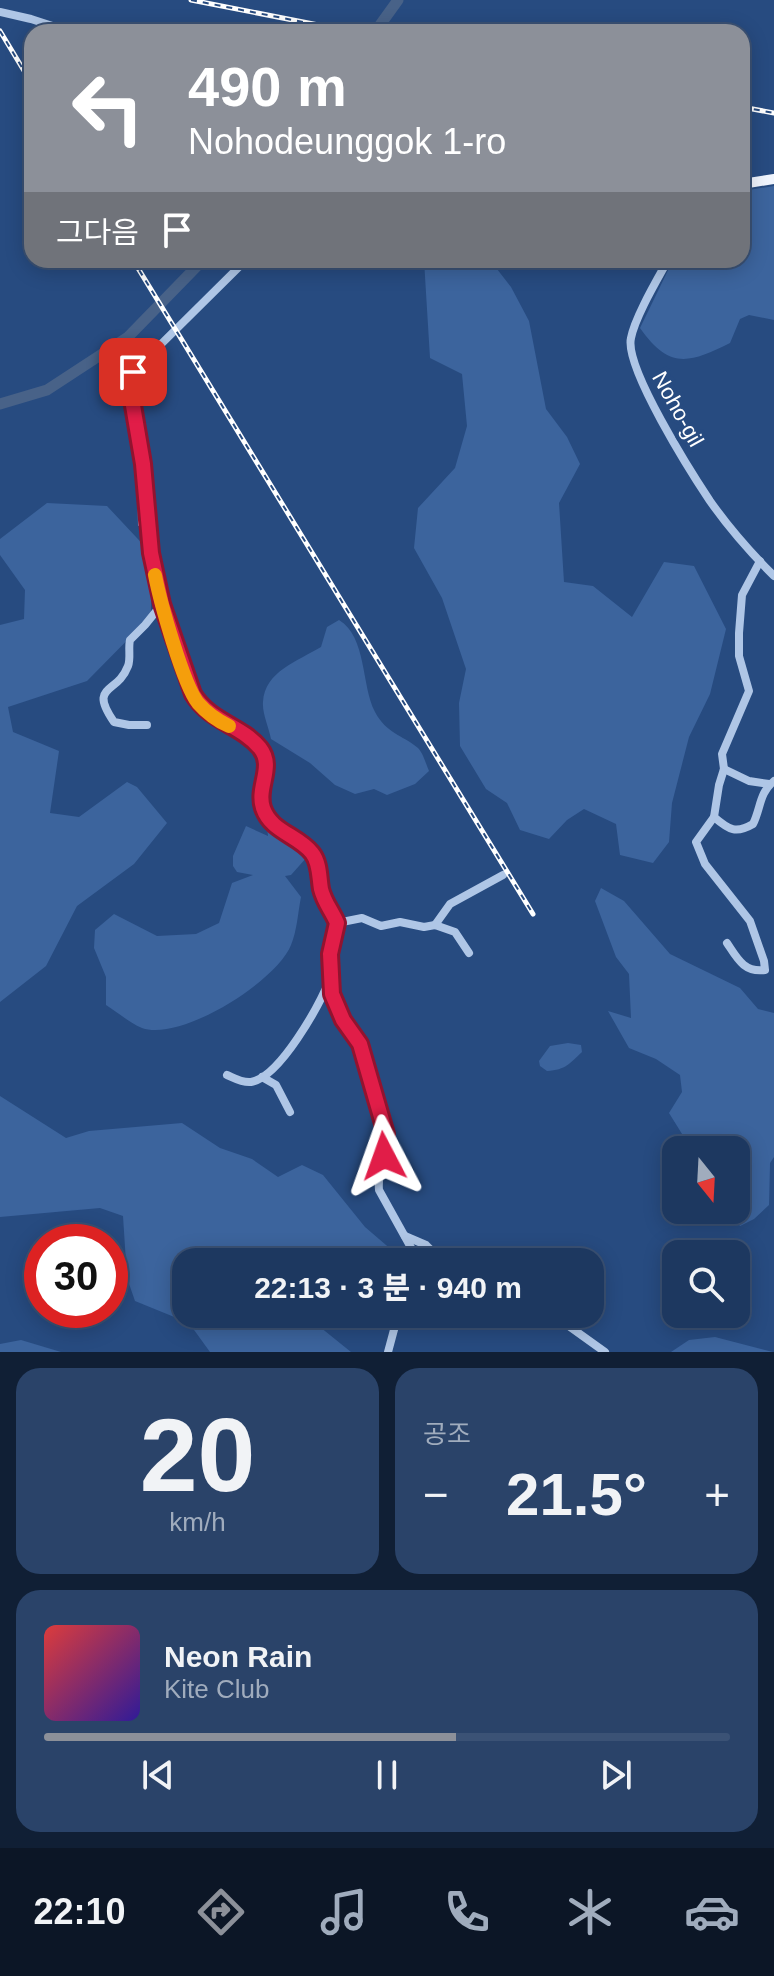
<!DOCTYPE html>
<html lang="ko">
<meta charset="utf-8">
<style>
:root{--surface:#1d3860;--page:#2a4369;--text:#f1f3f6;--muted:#a0acbd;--line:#3b5275;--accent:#8c9099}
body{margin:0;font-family:Arial,"Noto Sans KR",sans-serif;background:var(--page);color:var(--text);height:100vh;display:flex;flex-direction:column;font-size:30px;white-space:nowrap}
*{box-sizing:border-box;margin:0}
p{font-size:26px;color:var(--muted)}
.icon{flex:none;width:44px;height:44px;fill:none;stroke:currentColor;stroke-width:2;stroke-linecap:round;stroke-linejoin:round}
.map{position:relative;height:1352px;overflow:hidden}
.details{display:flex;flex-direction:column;gap:16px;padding:16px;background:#101f35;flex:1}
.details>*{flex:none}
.guide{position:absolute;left:24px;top:24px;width:726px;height:244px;border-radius:24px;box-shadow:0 4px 20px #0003,0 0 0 2px var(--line);background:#8c9099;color:#fff;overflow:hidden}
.needle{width:52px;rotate:162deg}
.fabs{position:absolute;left:662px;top:1136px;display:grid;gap:16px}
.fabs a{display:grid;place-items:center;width:88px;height:88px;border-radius:16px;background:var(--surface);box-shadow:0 4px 20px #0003,0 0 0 2px var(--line);font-size:40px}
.speed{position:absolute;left:24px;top:1224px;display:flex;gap:16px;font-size:40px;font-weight:700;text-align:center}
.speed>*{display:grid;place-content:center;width:104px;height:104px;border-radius:50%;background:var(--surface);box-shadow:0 4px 20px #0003,0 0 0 2px var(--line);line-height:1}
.speed .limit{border:12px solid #d22;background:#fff;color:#111}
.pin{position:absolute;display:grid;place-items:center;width:68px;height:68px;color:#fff;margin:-34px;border-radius:16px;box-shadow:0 4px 12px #0006}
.me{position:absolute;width:88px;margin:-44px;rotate:356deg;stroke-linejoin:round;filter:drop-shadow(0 0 6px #0008)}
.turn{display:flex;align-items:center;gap:28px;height:168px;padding:0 32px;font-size:36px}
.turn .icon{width:104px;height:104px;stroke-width:2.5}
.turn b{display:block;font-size:56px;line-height:68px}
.then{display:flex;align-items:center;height:76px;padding:0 32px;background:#0003;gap:16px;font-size:30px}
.big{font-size:60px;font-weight:800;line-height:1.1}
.details .card{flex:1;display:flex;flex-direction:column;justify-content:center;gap:12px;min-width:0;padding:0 28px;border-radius:24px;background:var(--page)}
.details .dial{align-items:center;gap:0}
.dial b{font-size:104px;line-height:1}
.song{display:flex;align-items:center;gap:24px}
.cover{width:96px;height:96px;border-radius:12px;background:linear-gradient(135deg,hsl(0 70% 55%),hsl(250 70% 35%))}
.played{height:8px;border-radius:4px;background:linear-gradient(90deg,var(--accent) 60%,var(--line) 60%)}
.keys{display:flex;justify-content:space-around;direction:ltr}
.heat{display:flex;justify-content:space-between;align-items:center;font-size:44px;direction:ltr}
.details .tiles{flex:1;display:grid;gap:16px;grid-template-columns:1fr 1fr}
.card:last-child{grid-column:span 2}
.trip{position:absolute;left:172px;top:1248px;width:432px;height:80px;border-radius:24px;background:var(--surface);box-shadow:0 4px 20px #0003,0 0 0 2px var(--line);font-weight:800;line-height:80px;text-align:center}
.tabs{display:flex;height:128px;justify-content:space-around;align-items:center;background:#0c1626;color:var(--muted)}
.tabs .icon{width:56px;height:56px}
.tabs .selected{color:var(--accent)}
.tabs b{font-size:36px;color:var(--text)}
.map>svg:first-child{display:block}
.green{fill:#3c649d}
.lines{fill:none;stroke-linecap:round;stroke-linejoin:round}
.stream{stroke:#a3c0e6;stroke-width:2}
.river{stroke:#486288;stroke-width:11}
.minor{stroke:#afc6e6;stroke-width:8}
.major{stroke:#eff4fd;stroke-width:10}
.rail-casing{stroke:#fff;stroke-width:5}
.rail{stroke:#274b80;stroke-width:2;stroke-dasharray:6;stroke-linecap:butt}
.route-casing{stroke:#92132f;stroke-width:20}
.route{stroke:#e11d48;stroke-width:14}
.slow{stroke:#f59e0b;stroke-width:14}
.labels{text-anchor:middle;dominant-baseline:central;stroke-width:8;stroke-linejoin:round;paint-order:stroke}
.street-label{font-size:22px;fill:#fff;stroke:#274b80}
</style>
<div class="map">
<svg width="774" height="1352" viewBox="0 0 774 1352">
<rect width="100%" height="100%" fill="#274b80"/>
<!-- green -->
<g class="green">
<path d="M774 186V320L749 315 740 319 730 343C688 364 669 369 640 328L673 260H742V191Z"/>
<path d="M424 260H490L511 287 529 321 546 409 567 437 580 464 559 503 564 582 593 586 632 617 664 562 694 566 726 629 710 694 689 737 672 803 669 842 653 863 620 855 616 824 584 809 567 820 549 839 520 830 507 803 486 789 460 746 459 703 466 669 442 598 414 548 418 508 455 468 467 426 462 374 430 358Z"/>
<path d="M47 503 107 506 151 553V616L87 681 8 707 13 732 59 751 50 813 79 817 127 782 137 787 167 823 134 864 77 906 46 966 0 1002V625L24 619 25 590 0 555V539Z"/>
<path d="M339 620C367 637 361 685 375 712 387 734 401 734 418 748 423 753 426 764 429 771L415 784 387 795 374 789 355 794 335 785 310 763 271 739C269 728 262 713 263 702 265 671 298 661 321 647L327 627Z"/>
<path d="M246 826 268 836 267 827 299 846 307 857 291 875 285 876 301 897C298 912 297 931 291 945 277 981 181 1042 142 1028 130 1023 117 1012 106 1005V977L94 948 95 930 114 914 157 936 196 934 219 923 232 883 253 875 237 872 233 866V856Z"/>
<path d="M601 888 624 901 670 954 740 988 758 1009 774 1013V1157L770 1163 769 1205 754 1219 740 1226 730 1210H736V1150H692L669 1113 682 1092 680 1075 656 1059 629 1048 608 1011 631 1018 629 974 616 957 595 901Z"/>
<path d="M568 1043 581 1045 582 1052C570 1063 566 1070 547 1071L540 1066 539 1061 550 1046Z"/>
<path d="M0 1096 66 1138 89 1131 182 1123 220 1148 252 1159 278 1177 302 1165 323 1175 365 1227 400 1257 402 1262H186V1314H288L320 1327 351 1352H210L189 1323 135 1301 127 1278 123 1216 100 1208 0 1217Z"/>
<path d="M715 1337 773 1352H671L689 1340Z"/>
<path d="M21 1340 61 1352H0V1344Z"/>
</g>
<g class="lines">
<!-- stream -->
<g class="stream">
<path d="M108 351 110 369 132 420"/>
<path d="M138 466 139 525"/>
</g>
<!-- river -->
<g class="river">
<path d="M375 32 398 0"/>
<path d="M0 404 47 390 128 337 203 260"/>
</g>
<!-- minor -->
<g class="minor">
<path d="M0 12 31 19 71 32"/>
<path d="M246 260 139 366 131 379 156 581 193 694C209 721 241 725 260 748 275 767 256 787 263 808 270 832 298 835 312 853 316 858 317 865 318 871 320 881 320 892 325 901 329 909 334 915 337 923L330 954 332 994 343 1020 360 1044 386 1134C387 1153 377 1170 379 1190L419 1262"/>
<path d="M668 260C657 280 635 317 631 338 624 367 692 474 710 501 729 528 751 553 774 576"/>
<path d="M760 561 742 595 739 633V656L749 691 722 754 724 769 719 785 714 817C729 830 736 834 753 824 761 808 759 793 774 781"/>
<path d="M147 725H129L114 722C88 684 117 695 128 666 131 658 128 648 130 640L145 625 162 604"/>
<path d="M724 769 749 781 769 784"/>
<path d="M714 817 696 842 705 864 750 921 764 961 765 970C744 973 737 958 727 943"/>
<path d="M337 923 362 918 381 926 400 922 424 927 435 925 455 932 469 953"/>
<path d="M435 925 450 904 503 875"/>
<path d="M227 1075C234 1078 242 1083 251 1082 280 1077 319 1006 330 979"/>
<path d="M262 1077 276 1085 290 1112"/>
<path d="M405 1236 426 1245 443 1262"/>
<path d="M552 1314 605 1352"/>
<path d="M388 1352 395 1326 404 1314"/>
</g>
<!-- major -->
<path class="major" d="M742 184 774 179"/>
<!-- rail casing -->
<g class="rail-casing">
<g id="rail">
<path d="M191 0 354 32"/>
<path d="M344 25 378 32"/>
<path d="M0 31 32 84"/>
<path d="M742 107 774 113"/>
<path d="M133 260 533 914"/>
</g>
</g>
<!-- rail -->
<use href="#rail" class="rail"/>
</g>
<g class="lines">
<!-- route casing -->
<g class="route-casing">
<path id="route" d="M133 372 130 388 143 464 151 553 162 604 193 694C210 722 241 725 260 748 275 767 256 787 263 808 271 832 298 835 312 853 320 863 319 878 321 889 324 902 332 911 337 923L330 954 332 994 343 1020 360 1044 386 1134 384 1156"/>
</g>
<!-- route -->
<use href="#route" class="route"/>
<!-- slow -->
<path class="slow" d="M155 575C160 601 183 684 198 703 206 712 218 721 229 726"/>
</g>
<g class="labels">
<!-- street labels -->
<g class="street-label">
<text transform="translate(678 409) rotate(61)">Noho-gil</text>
</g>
</g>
</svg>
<div class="fabs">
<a><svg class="needle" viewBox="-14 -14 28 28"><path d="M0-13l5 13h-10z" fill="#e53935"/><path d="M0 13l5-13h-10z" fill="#a0acbd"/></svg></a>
<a><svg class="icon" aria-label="search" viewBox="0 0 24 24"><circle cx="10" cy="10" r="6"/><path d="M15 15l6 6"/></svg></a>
</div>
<div class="speed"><div class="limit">30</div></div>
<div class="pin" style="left:133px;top:372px;background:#d93025"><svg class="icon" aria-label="arrive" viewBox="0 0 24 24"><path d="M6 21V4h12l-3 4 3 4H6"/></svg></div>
<svg class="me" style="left:384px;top:1156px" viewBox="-20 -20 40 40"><path d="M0-17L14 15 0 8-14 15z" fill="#e11d48" stroke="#fff" stroke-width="4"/></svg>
<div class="trip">22:13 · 3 분 · 940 m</div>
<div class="guide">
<div class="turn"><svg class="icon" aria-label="left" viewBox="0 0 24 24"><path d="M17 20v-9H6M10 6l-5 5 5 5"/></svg><div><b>490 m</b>Nohodeunggok 1-ro</div></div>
<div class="then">그다음<svg class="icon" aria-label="arrive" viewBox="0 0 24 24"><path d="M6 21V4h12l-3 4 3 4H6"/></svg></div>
</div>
</div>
<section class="details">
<div class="tiles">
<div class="card dial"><b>20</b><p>km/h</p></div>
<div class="card"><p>공조</p>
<div class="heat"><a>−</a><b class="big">21.5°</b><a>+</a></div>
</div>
<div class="card">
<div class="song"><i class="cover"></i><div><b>Neon Rain</b><p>Kite Club</p></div></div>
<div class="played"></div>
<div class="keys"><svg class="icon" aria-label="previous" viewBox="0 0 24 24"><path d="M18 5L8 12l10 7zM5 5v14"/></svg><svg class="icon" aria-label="pause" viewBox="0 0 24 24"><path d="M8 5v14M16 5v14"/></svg><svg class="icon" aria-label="next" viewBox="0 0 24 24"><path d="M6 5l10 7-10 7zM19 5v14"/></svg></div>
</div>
</div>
</section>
<nav class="tabs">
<b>22:10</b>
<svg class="icon selected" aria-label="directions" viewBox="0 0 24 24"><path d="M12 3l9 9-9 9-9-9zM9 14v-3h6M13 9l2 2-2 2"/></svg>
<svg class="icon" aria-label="music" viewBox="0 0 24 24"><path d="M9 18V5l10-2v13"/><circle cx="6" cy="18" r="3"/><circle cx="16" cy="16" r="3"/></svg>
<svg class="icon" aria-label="phone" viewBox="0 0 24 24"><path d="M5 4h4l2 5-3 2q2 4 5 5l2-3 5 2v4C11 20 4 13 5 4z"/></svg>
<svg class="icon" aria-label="climate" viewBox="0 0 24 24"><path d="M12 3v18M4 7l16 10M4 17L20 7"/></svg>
<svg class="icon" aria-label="car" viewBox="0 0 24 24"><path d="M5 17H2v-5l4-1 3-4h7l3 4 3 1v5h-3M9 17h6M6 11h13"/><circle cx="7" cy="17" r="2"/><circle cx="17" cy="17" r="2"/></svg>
</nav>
